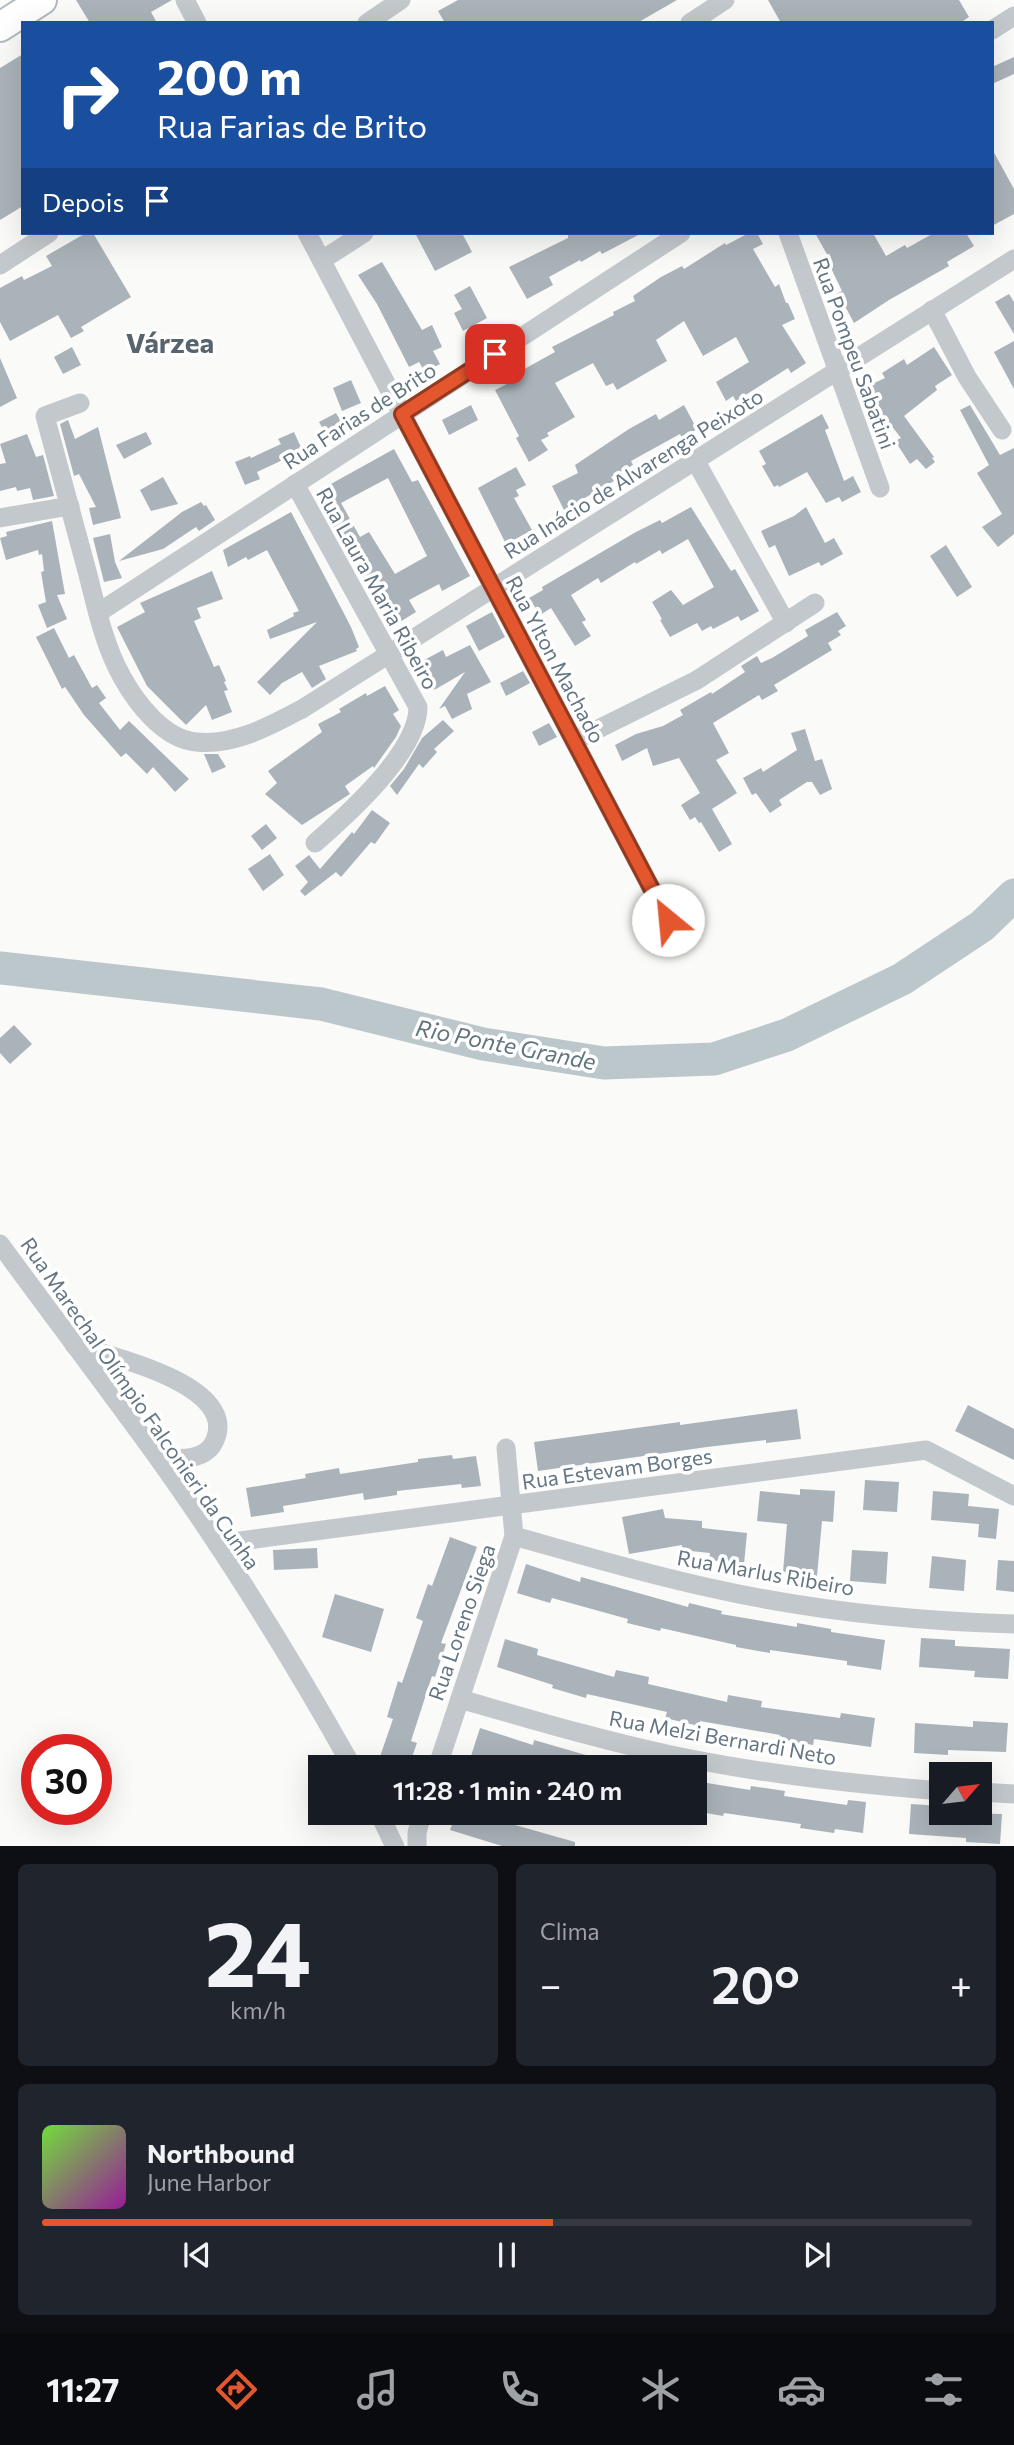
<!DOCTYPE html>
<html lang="pt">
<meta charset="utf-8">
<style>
:root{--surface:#171b24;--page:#20242c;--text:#f1f3f6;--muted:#9ea1a6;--line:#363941;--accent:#e4572e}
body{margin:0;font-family:Commissioner,sans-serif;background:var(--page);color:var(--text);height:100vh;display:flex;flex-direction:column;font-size:26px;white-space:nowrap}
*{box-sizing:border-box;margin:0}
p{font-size:23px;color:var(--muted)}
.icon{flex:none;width:38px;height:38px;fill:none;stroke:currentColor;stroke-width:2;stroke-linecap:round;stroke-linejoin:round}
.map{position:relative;height:1846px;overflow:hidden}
.drawer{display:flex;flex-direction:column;gap:18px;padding:18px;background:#0d0f14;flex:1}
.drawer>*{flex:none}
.hud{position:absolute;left:21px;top:21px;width:973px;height:214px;border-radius:0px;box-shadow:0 7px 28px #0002;background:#1a4fa0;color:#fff;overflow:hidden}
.needle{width:46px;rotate:62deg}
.controls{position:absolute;left:929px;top:1762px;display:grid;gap:14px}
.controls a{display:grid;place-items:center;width:63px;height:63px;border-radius:0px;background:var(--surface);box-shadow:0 7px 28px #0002;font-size:35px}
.speed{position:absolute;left:21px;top:1734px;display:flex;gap:14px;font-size:35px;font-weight:700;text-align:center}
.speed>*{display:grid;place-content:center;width:91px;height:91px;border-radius:50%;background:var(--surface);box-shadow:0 7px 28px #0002;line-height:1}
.speed .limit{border:10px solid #d22;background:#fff;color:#111}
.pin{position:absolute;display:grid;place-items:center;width:60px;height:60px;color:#fff;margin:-30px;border-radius:14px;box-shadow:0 4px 10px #0006}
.me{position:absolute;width:77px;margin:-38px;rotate:332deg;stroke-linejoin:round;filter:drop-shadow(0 0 5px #0008)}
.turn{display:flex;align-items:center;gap:24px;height:147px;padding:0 21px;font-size:32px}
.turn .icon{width:91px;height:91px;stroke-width:2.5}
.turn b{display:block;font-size:49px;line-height:60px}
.then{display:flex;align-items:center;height:66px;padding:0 21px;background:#0003;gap:14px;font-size:26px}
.big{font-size:52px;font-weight:600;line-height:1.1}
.drawer .widget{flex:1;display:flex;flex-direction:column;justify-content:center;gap:10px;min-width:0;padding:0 24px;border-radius:10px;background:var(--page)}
.drawer .dial{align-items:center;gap:0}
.dial b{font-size:91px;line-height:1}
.song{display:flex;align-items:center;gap:21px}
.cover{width:84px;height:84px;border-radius:10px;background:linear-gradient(135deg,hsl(100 70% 55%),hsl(300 70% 35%))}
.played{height:7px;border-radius:4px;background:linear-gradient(90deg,var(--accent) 55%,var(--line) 55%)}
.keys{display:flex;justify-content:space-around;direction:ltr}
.heat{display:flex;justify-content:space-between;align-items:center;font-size:38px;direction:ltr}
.drawer .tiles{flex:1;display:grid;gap:18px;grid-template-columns:1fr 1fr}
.widget:last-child{grid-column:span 2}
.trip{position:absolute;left:308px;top:1755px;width:399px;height:70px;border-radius:0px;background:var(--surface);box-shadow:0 7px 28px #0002;font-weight:600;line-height:70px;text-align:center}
.tab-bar{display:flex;height:112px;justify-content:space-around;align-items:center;background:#090b0e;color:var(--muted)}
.tab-bar .icon{width:49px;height:49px}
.tab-bar .on{color:var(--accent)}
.tab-bar b{font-size:32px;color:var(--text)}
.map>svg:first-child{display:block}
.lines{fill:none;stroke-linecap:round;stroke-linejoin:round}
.river{stroke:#bbc7cb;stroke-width:33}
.building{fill:#aab3b9;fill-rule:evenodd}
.secondary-casing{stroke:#b3babf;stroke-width:32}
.street{stroke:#c3c8cc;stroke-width:19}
.secondary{stroke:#fff;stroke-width:28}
.route-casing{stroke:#94391e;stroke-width:18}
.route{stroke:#e4572e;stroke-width:12}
.labels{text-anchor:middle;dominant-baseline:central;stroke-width:7;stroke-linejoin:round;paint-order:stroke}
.street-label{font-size:21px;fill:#657683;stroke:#fff}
.water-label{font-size:23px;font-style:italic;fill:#60757c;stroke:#fff}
.district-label{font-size:28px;font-weight:bold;fill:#57646e;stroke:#fff}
</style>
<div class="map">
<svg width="1014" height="1847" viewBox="0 0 1014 1847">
<rect width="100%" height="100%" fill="#fafaf8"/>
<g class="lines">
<!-- river -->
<path class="river" d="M0 968 321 1004 483 1044 604 1063 714 1059 787 1035 902 979 982 926 1014 895"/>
</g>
<!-- building -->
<g class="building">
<path d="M76 0H172L151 12 157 23H90Z"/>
<path d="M458 0H677L637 23H445L438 11Z"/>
<path d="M768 0H959L969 17 960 23H781Z"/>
<path d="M23 54V206L0 220V68Z"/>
<path d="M1014 57V74L992 84V67Z"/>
<path d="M992 149 1014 189V214L992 226Z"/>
<path d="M86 233H93L131 297 81 327 84 331 71 338 58 315 10 341 0 322V288L22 276 24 280 52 266 46 256Z"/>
<path d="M415 233H462L472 252 435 271Z"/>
<path d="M568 233H642L602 254 600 251 581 262 580 260 549 277 553 285 527 299 509 267 568 238Z"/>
<path d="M749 233H757L763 244 753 249 775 287 779 284 786 303H788L795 319 782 325 806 363 791 373 788 368 736 401 733 396 726 401 716 382 749 362 736 337 703 356 684 321 656 340 667 361 617 390 613 383 606 386 593 363 555 383 575 417 547 433 549 436 541 440 548 450 529 462 516 438 519 436 495 390 513 381 510 377 555 352 552 347 614 315 613 312 635 301 633 296 661 277 682 266 684 269 725 243 726 245Z"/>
<path d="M815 233H873L886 256 905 245 907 248 934 233H966L974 246 947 262 949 266 889 300 854 323 846 308 840 311 834 295 842 291 830 266 833 265Z"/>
<path d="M382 262 422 330 432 325 442 347 433 351 440 364 425 372 419 362 409 367 377 304 358 275Z"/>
<path d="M470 286 487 318 463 331 454 313 462 309 454 295Z"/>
<path d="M1009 294 1014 302V334L995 302Z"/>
<path d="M1014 341V389L994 352Z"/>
<path d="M72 347 81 365 63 374 54 357Z"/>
<path d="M934 347 952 375 935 386 937 390 904 416 934 457 932 458 935 462 926 469 917 459 910 464 895 441 901 438 876 406 866 387 885 378 882 373 904 359 907 365Z"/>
<path d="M0 358 17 398 0 407Z"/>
<path d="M351 380 361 403 342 411 333 388Z"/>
<path d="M471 405 478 420 449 435 442 420Z"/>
<path d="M684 405 697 429 682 438 680 434 631 461 633 465 611 477 614 481 564 510 552 486 578 473 575 465 629 429 656 414 659 420Z"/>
<path d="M970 405 1000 455 1014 448V534L998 547 982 527 1002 514 977 473 989 465 960 410Z"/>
<path d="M336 413 345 428 328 438 319 422Z"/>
<path d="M822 414 829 428 825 430 844 481 853 476 861 492 842 502 839 497 826 503 807 472 779 487 778 485 774 487 762 466 766 464 759 451Z"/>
<path d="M68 420 75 439 98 427 121 518 93 525 89 508 96 507 79 474 74 476 60 424Z"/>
<path d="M146 432 152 444 124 459 116 445Z"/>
<path d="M294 432 304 454 288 461 287 458 257 472 260 479 245 485 235 462 250 456 251 458 281 444 278 439Z"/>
<path d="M27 434 36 457 43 455 54 496 33 500 30 488 17 491 16 487 0 491V464L6 463 0 444Z"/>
<path d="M394 449 412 482 418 480 470 576 442 591 439 584 409 600 416 612 395 625 380 599 375 602 365 581 316 497 322 494 320 490ZM388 478 427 556 395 574 369 532 360 537 341 503Z"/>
<path d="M516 467 526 485 516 490 519 496 514 498 532 530 506 544 478 488Z"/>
<path d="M163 477 178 504 151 511 140 490Z"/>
<path d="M201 502 204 506 206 505 215 520 199 531 196 527 163 549 119 561 182 512Z"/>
<path d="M691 507 731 571 735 569 759 611 741 621 738 616 713 629 711 626 702 631 697 623 670 637 660 620 662 619 652 602 671 590 683 605 714 587 688 539 662 554 660 550 636 564 635 562 601 583 598 578 571 595 586 620 582 622 591 636 575 646 551 608 540 615 529 598 543 590 542 587 636 532 660 520 662 523Z"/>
<path d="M806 507 825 543 834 538 843 554 821 566 819 562 789 576 775 545 769 548 761 531 794 516Z"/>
<path d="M291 512 351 627 359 647 356 649 357 651 319 666 326 679 312 688 302 672 282 683 270 695 257 682 317 622 270 639 267 630 294 616 293 613 299 611 267 550 248 560 246 557 228 567 223 550Z"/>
<path d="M52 521 65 594 57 595 67 619 47 628 38 605 46 602 41 572 44 571 42 554 39 555 38 550 6 560 0 538 7 536 6 532Z"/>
<path d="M110 534 115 562 122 578 104 582 93 538Z"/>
<path d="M946 545 972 587 957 597 930 556Z"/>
<path d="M212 571 223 599 197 608 201 618 194 621 214 667 219 665 226 681 224 682 228 690 224 691 232 712 212 720 206 705 186 725 147 686 117 627 145 612 140 603Z"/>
<path d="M492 612 505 637 479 651 466 626Z"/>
<path d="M837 612 846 626 838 631 841 635 828 643 832 650 774 685 778 691 762 700 759 695 713 723 729 753 716 760 737 793 712 809 732 844 719 852 701 822 699 823 695 817 690 820 681 805 700 793 679 758 653 766 647 748 622 761 615 745 636 734 663 726 683 715 680 710 711 692 712 694 745 672 741 666 757 656 761 663 772 658 808 636 805 630Z"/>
<path d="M54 628 69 658 74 655 92 688 97 685 106 698 99 703 120 730 129 721 189 779 175 792 153 767 147 774 126 753 121 757 84 715 65 687 62 689 36 637Z"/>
<path d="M470 645 491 682 467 694 472 709 452 719 445 706 439 709 465 672 436 689 432 690 431 687 426 690 413 666 443 650 446 657Z"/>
<path d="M523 671 530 683 506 696 500 683Z"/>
<path d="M385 686 399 710 393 714 401 726 396 737 374 768 373 766 345 786 350 794 302 825 265 794 277 783 268 771 322 732 318 724 341 712 339 709 366 693 367 696Z"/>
<path d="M443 720 454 731 434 749 437 752 423 768 419 764 397 795 390 786 404 769 422 738Z"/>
<path d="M549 723 557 737 539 746 532 732Z"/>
<path d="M805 729 815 761 822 759 832 789 820 795 812 782H807L779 800 782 805 770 813 756 793 752 795 743 778 761 768 763 772 797 750 791 733Z"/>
<path d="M204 754H218L226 767 212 773Z"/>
<path d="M372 810 390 823 375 844 371 842 341 877 336 872 305 896 300 891 308 882 295 866 309 855 320 869 352 832 354 834Z"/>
<path d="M266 824 277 838 262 850 251 836Z"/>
<path d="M270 854 284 875 263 891 248 869Z"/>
<path d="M14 1025 32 1044 10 1064 0 1053V1038Z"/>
<path d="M968 1405 1014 1429V1460L955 1431Z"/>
<path d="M797 1409 801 1439 766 1443V1440L707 1447 538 1471 534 1442 680 1422V1425Z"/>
<path d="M452 1455 453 1459 476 1456 481 1486 462 1488 461 1484 397 1491V1495L364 1500 363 1493 283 1506 284 1512 251 1517 246 1488 306 1478 305 1474 339 1468 340 1474 418 1462V1459Z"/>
<path d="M865 1480 899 1482 897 1512 863 1510Z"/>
<path d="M800 1489 835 1491 833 1522 822 1521 817 1576 783 1572 787 1524 757 1521 760 1491 800 1495Z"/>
<path d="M933 1491 969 1494 968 1506 999 1509 996 1539 978 1537 979 1524 931 1520Z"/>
<path d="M663 1509 665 1518 702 1521V1528L747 1533 744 1564 709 1560 710 1553 681 1550 682 1545 629 1554 622 1517Z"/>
<path d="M450 1537 477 1547 441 1643 446 1644 435 1677 432 1676 411 1741 417 1743 408 1768H376L393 1719 387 1717 398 1681 402 1683 423 1621 416 1618 428 1584 432 1586Z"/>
<path d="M317 1548 318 1568 274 1570 273 1550Z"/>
<path d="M852 1550 888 1552 886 1584 850 1581Z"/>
<path d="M932 1556 966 1560 964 1591 929 1588Z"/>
<path d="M998 1560 1014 1561V1592L996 1590Z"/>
<path d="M526 1564 580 1582 581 1577 688 1607 689 1603 722 1611 721 1614 797 1627V1623L831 1629V1632L885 1640 881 1670 847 1665V1661L770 1650V1653L736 1647V1645L661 1628 660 1631 627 1623 628 1619 552 1598 550 1603 517 1593Z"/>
<path d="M335 1594 384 1609 371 1652 322 1637Z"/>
<path d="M921 1638 955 1640V1646L1010 1649 1008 1679 974 1677 975 1671 919 1667Z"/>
<path d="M505 1639 538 1649 537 1655 614 1677 616 1670 649 1677 648 1684 727 1702 728 1695 762 1701 761 1707 840 1718 841 1713 875 1718 871 1747 814 1739 813 1745 779 1739 780 1735 700 1721 699 1726 665 1718 667 1712 587 1694 586 1698 552 1688 553 1685 497 1667Z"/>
<path d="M973 1721 1008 1723 1006 1752 948 1750V1755L914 1753 915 1723 973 1727Z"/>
<path d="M480 1728 533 1745 534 1740 610 1762 609 1768H529L505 1761 504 1766 471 1756Z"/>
<path d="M695 1781 750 1790 751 1786 785 1791 784 1796 847 1805 848 1800 866 1802 863 1833 835 1829 834 1833 800 1828 801 1824 724 1813 723 1816 695 1811Z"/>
<path d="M911 1804 942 1806V1813L1002 1814 1000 1844 966 1842V1838L909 1834Z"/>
<path d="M456 1813H492L490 1818 575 1842V1846H502L450 1830Z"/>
</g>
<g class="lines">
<!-- secondary casing -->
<g class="secondary-casing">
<path id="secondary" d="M0 27 42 0"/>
</g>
<!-- street -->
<g class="street">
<path d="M185 0 197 23"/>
<path d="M367 23 401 0"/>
<path d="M690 23 725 0"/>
<path d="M992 30 1014 16"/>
<path d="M307 233 668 920"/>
<path d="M788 233 880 488"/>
<path d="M322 260 364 233"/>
<path d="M0 265 49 233"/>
<path d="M932 310 967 377 1002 430"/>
<path d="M80 403 45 416C59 467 73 519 87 571 96 606 104 645 122 677 137 704 164 739 196 742 234 746 270 726 302 709L1014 259"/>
<path d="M695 460 786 623"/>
<path d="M295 484 418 707C418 752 347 815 315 843"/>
<path d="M0 518 70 506"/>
<path d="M98 613 681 233"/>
<path d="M574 741 697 680 815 603"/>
<path d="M0 1244C52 1315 106 1386 158 1458 229 1557 293 1661 353 1768"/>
<path d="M74 1345C109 1355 239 1385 215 1440 206 1462 178 1459 158 1458"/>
<path d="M514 1536C578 1554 641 1573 706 1587 807 1610 911 1621 1014 1624"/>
<path d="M217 1544 926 1450 1014 1496"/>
<path d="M460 1699C530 1719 600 1740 671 1755 761 1774 851 1784 942 1791"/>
<path d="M437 1768 514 1536 506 1448"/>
<path d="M980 1792 1014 1794"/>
<path d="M379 1813 395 1847"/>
<path d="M417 1847V1833L422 1813"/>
</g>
<!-- secondary -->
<use href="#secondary" class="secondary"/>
</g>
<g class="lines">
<!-- route casing -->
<g class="route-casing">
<path id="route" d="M495 354 402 414 668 920"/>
</g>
<!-- route -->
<use href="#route" class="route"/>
</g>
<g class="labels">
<!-- street labels -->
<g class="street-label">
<text transform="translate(855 353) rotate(70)">Rua Pompeu Sabatini</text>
<text transform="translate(359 415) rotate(-33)">Rua Farias de Brito</text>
<text transform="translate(633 473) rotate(-32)">Rua Inácio de Alvarenga Peixoto</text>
<text transform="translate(378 588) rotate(61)">Rua Laura Maria Ribeiro</text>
<text transform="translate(556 659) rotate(62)">Rua Ylton Machado</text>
<text transform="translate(141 1403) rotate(55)">Rua Marechal Olímpio Falconieri da Cunha</text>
<text transform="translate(617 1468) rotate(-8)">Rua Estevam Borges</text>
<text transform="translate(766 1572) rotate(10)">Rua Marlus Ribeiro</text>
<text transform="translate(461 1622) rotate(-71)">Rua Loreno Siega</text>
<text transform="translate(723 1737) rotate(10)">Rua Melzi Bernardi Neto</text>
</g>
<!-- water labels -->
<g class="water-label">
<text transform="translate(506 1044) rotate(11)">Rio Ponte Grande</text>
</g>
<!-- district labels -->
<g class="district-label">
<text x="170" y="342">Várzea</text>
</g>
</g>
</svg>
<div class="controls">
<a><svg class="needle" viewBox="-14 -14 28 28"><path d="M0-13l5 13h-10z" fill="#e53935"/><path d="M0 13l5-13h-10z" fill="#9ea1a6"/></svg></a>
</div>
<div class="speed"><div class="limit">30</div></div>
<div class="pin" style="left:495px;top:354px;background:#d93025"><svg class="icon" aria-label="arrive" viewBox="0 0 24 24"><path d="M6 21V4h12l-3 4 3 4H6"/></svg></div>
<svg class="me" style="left:668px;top:920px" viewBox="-20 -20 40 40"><circle r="19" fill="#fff"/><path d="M0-13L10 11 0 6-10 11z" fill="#e4572e"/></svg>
<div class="trip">11:28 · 1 min · 240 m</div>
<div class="hud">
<div class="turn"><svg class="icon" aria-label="right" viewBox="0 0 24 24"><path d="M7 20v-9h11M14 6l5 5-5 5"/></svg><div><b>200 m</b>Rua Farias de Brito</div></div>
<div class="then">Depois<svg class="icon" aria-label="arrive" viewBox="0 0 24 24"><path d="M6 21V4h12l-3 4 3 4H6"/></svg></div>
</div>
</div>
<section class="drawer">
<div class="tiles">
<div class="widget dial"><b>24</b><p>km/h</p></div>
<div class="widget"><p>Clima</p>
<div class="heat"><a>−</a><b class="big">20°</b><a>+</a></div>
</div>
<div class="widget">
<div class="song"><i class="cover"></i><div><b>Northbound</b><p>June Harbor</p></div></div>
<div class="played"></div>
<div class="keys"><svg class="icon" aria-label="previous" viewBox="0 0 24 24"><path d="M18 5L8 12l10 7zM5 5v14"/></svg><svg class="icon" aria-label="pause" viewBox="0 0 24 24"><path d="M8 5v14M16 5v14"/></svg><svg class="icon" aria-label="next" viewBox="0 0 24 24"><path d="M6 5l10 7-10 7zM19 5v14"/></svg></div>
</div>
</div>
</section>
<nav class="tab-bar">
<b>11:27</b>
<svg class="icon on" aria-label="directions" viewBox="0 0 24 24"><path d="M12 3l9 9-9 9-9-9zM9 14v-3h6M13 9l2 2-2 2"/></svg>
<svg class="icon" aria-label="music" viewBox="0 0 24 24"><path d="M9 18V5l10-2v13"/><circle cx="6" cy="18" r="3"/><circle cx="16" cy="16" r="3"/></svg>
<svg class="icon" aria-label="phone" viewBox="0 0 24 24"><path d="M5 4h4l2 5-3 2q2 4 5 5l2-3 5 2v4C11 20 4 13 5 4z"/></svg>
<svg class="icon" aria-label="climate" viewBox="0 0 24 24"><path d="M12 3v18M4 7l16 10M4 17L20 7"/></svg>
<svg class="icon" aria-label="car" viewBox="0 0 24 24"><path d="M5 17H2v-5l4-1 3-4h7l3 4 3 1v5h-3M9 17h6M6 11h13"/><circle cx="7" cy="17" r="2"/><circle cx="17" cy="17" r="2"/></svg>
<svg class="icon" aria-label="filters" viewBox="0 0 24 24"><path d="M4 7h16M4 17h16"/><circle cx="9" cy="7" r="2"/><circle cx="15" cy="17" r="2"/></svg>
</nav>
